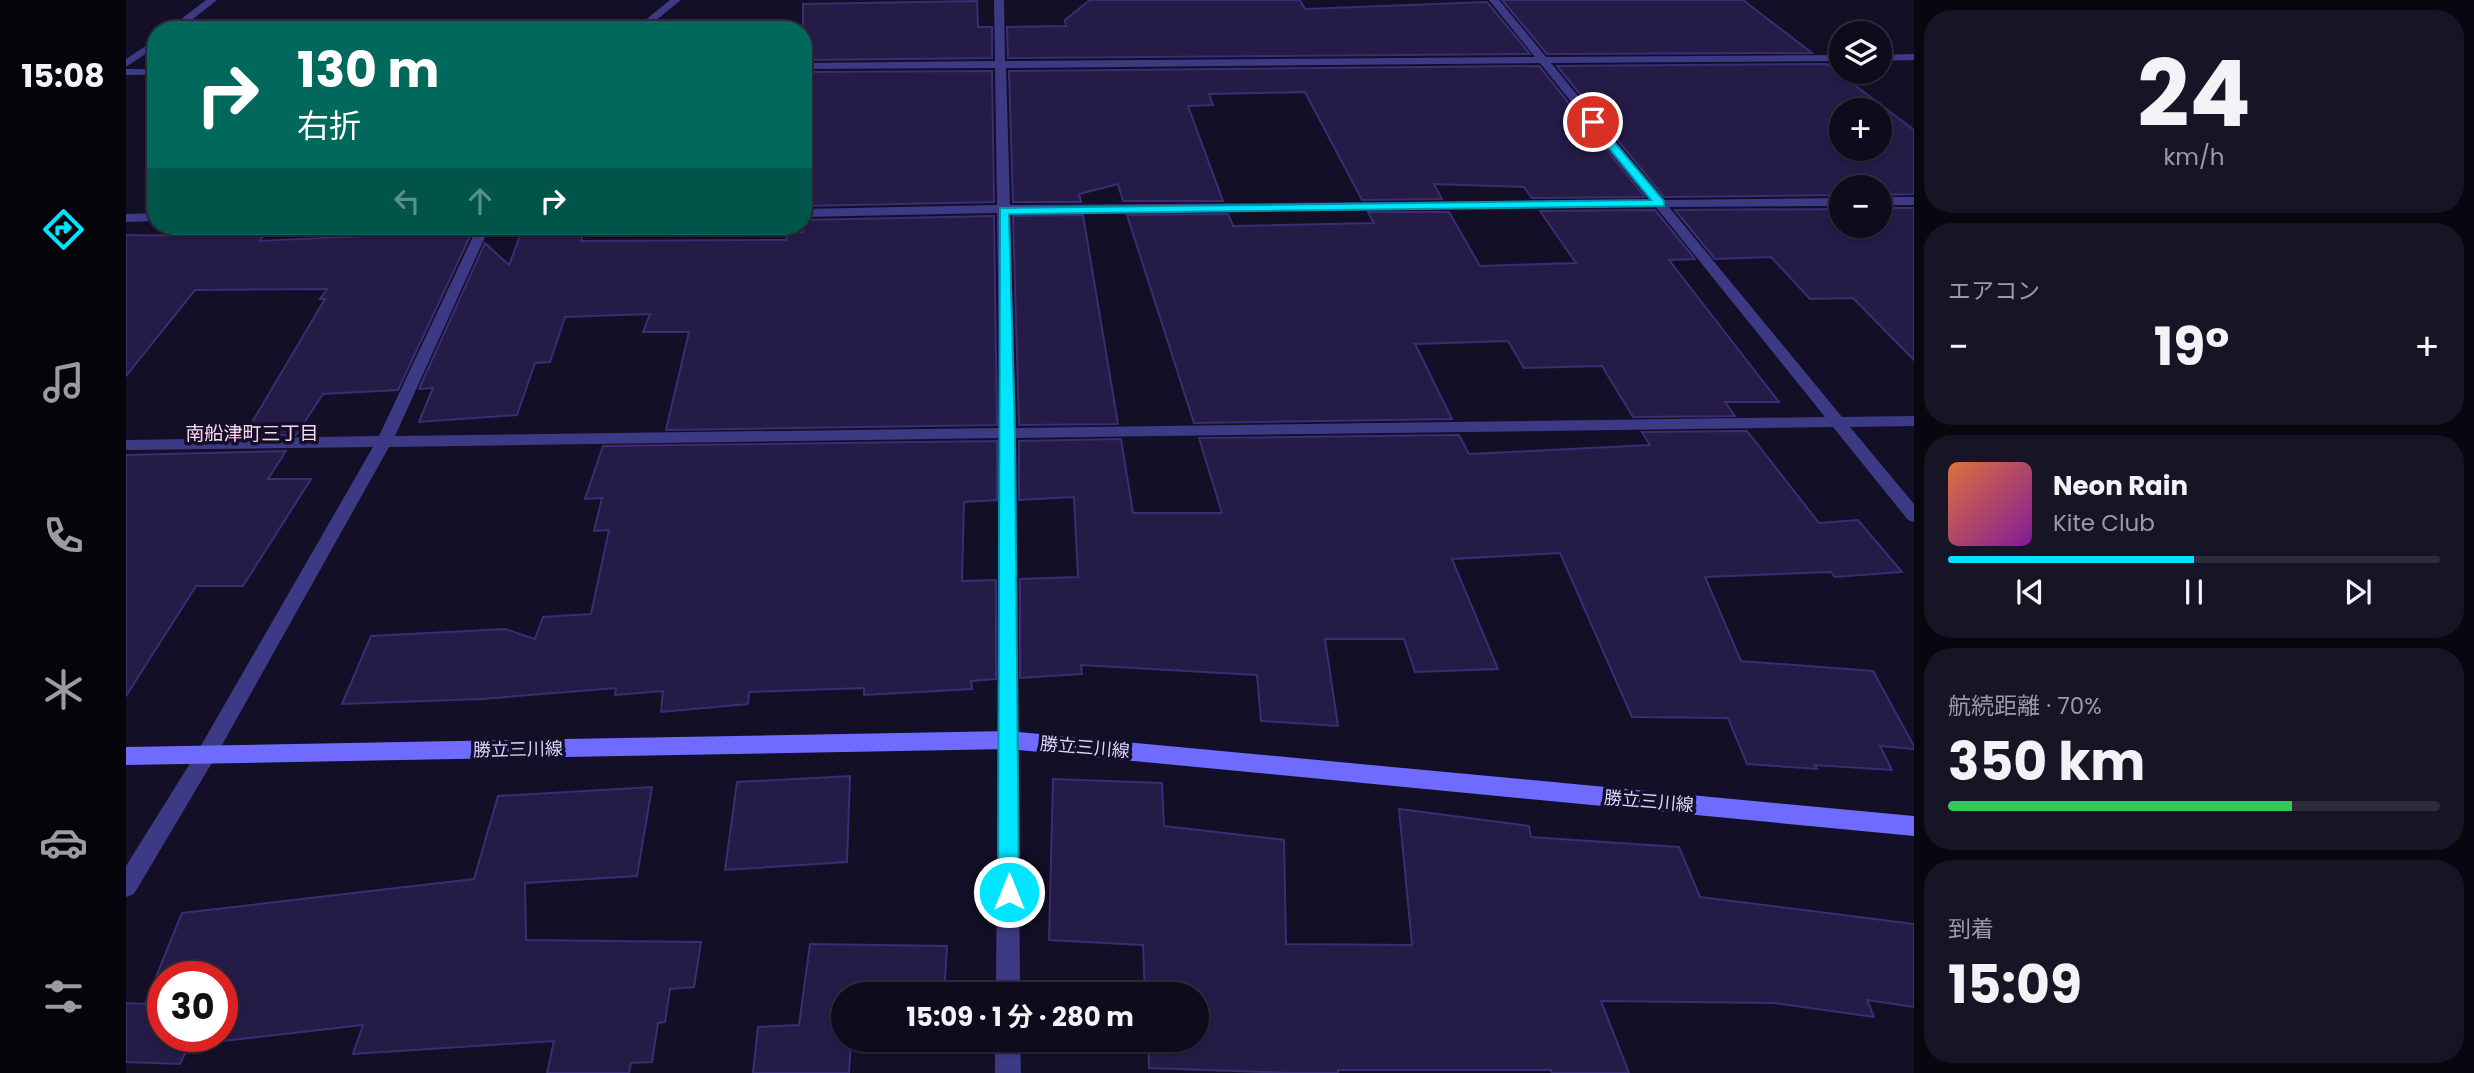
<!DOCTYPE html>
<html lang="ja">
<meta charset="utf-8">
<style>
:root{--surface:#0e0b1c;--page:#171425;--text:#f1f3f6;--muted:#9b9ba3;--line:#2e2b3b;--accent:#00e5ff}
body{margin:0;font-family:Poppins,"Noto Sans JP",sans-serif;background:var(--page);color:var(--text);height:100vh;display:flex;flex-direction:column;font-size:26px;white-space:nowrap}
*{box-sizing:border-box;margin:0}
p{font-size:23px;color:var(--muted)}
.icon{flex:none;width:38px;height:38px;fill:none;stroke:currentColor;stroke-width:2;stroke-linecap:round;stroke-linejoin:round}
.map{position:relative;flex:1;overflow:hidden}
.side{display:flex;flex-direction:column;gap:10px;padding:10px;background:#08060f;width:560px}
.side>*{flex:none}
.hud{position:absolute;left:21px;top:21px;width:665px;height:214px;border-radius:28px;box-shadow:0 2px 5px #0004,0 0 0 2px var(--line);background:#00695c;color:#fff;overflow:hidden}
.tools{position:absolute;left:1703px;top:21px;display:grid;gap:14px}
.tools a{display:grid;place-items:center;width:63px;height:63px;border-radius:50%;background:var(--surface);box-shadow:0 2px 5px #0004,0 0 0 2px var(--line);font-size:35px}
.speed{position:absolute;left:21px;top:961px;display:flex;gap:14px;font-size:35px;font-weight:700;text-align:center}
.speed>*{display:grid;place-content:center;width:91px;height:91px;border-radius:50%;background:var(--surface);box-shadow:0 2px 5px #0004,0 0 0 2px var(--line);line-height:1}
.speed .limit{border:10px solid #d22;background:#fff;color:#111}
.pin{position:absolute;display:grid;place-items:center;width:60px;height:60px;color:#fff;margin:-30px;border:4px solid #fff;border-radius:50%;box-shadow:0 2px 7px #0007}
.me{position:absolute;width:77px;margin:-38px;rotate:0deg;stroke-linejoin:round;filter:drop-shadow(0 0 5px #0008)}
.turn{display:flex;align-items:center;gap:24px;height:147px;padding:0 35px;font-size:32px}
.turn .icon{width:91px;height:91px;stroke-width:2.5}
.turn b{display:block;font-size:49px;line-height:60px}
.lanes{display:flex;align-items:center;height:66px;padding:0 35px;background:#0003;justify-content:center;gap:35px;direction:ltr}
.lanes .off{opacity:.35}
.big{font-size:52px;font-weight:700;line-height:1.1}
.side .tile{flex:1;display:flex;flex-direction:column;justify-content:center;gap:10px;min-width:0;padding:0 24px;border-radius:28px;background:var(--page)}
.side .dial{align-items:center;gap:0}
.dial b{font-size:91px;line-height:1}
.song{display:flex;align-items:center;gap:21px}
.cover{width:84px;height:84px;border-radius:10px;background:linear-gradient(135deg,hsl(20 70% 55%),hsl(290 70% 35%))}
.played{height:7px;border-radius:4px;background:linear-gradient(90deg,var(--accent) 50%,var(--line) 50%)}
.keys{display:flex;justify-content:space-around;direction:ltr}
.heat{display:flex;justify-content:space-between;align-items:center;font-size:38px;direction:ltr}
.charge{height:10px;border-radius:5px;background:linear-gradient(90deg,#34c759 70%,var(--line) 0)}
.trip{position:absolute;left:705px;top:982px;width:378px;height:70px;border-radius:35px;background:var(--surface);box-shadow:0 2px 5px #0004,0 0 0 2px var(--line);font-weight:700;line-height:70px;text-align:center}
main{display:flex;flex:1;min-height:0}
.dock{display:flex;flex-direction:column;width:126px;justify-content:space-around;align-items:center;background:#06040b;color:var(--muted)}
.dock .icon{width:49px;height:49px}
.dock .selected{color:var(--accent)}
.dock b{font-size:32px;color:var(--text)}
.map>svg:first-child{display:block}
.building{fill:#241b47;stroke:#3b2d73;stroke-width:2;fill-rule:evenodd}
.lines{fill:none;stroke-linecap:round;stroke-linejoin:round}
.street{fill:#3d3a85;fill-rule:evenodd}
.secondary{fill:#6f6bff;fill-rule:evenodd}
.route{fill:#00e5ff;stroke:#0095a6;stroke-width:2}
.labels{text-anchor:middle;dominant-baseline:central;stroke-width:7;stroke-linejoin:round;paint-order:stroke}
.street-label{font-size:18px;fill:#d9d4ff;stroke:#130f26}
.neighbourhood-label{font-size:19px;fill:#ffd6f0;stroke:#130f26}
</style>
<main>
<nav class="dock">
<b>15:08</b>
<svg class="icon selected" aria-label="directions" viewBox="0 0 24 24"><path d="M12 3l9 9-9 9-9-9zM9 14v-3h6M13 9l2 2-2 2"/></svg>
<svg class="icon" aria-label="music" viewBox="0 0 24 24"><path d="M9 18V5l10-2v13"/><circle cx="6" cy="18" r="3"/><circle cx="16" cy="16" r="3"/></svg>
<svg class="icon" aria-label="phone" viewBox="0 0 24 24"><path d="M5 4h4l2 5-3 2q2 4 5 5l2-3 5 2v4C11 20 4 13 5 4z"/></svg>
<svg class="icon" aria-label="climate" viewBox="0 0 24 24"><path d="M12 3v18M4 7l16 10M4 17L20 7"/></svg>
<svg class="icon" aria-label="car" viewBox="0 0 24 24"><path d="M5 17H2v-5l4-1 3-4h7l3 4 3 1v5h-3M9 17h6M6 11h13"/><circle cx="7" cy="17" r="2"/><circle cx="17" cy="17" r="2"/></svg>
<svg class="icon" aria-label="filters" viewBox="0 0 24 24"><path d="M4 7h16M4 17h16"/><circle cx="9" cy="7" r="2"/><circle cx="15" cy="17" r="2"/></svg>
</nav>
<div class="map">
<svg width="1788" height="1073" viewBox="0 0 1788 1073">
<rect width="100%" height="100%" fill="#130f26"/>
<!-- building -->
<g class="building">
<path d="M964 0H1174L1179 9 1361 2 1404 54 882 58 881 27 940 26 939 20Z"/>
<path d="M1376 0H1617L1686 53 1421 54Z"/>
<path d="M851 1 852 27H866V58L677 60V4Z"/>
<path d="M1701 64 1788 130V194L1754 195V187H1715V195L1538 197 1431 66ZM1715 110H1754V149H1715Z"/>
<path d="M1413 66 1519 197 1406 198 1398 187 1308 184 1316 199 1236 200 1179 92 1083 94 1087 105 1062 106 1097 201H997L992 184 953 194 955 202H887L883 71Z"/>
<path d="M866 71 868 202 677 206V72Z"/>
<path d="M1754 208H1788V360L1727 298 1684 299 1645 257 1589 259 1549 210 1715 209V226H1754Z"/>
<path d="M1529 210 1569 259 1543 260 1653 402H1599L1609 416 1507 417 1476 366 1398 368 1382 341 1289 344 1326 419 1068 423 1001 215 1102 214 1107 226 1248 223 1242 212H1323L1354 266 1450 263 1414 211Z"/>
<path d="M957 215 992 424 893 425 887 216Z"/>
<path d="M868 216 871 425 540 430 563 332H517L524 314 439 317 424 362 409 363 391 415 293 422 307 388 293 389 359 243 383 265 397 228 459 226 455 241 660 240 662 233 677 232V220Z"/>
<path d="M286 226H339L346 232 272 390 197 394 170 435 118 436 199 299H194L201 289 69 290 0 376V235L78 236 84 230H143L133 241 282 234Z"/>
<path d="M1621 431 1693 523 1732 520 1776 572 1709 577 1705 572 1579 577 1615 661 1747 671 1788 746V749L1754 746 1766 770 1689 765 1691 769 1621 764 1602 718 1506 717 1434 553 1326 559 1372 669 1289 672 1278 639H1199L1212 726 1135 721 1131 675 955 665 956 674 894 678V579L952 577 948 497 893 500V441L995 439 1007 513H1096L1073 438 1333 435 1343 454 1524 445 1516 432Z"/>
<path d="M871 441V500L838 502 836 581 870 580V679L845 681 846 689 738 695V688L623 692 622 704 535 712 537 691 489 695 490 688 356 699 216 704 245 636 379 629 409 639 417 617 465 614 483 530 468 531 476 498 459 499 477 446Z"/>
<path d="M160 451 142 479H185L117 586H70L0 696V455Z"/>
<path d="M724 776 721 862 599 870 611 782Z"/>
<path d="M927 779 1036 783 1038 826 1158 840 1160 944 1286 945 1273 809 1403 826 1405 837 1553 847 1574 897 1788 924V1007L1741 1000 1748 1017 1648 1003 1475 1001 1503 1073H1426L1425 1070H1212V1073H1165L1023 1068 1022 1040H1071V994H1019L1017 945 923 940Z"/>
<path d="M526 787 511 876 399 883 400 940 575 942 568 987 544 989 539 1022 532 1023 526 1062 505 1063 503 1073H421L428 1041 227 1054 237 1025 63 1045 54 1064 0 1062V1003L19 1004 56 913 348 879 372 796ZM37 976H96V1036H37Z"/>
<path d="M684 944 821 946 818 994H718V1040H725L723 1073H627L632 1027 673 1025Z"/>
</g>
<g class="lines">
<!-- street -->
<g class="street">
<path d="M80 0H91L53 30H41Z"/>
<path d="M544 0H555L518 30H507Z"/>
<path d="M868 0H878L879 61 1409 57 1363 0H1373L1420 57 1715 55V61L1425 63 1537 200 1715 198V206L1543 207 1716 417 1788 416V426L1724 427 1788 504V522L1782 520 1707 427 890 438 894 994H870L874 438 263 447 87 761 8 894 0 897V866L73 749 247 447 0 450V440L253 436 352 226H364L269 436 874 428 871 213 677 217V209L871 205 869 68 677 69V63L869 61ZM1414 63 1524 200 884 205 880 68ZM1530 207 1699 417 890 428 884 213Z"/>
<path d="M30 39V47L0 67V59Z"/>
<path d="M1788 54V60L1754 61V55Z"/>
<rect x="0" y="69" width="30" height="6"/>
<rect x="1754" y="197" width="34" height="8"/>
<path d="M30 213V221L0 222V214Z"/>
<path d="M869 1040H894L895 1073H869Z"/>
</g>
<!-- secondary -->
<path class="secondary" d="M883 731 1788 816V836L883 749 0 765V747Z"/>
</g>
<!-- route -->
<path class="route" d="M1467 119 1470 120 1538 201V206L883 214 889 434 893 892 890 899 883 902 876 899 872 892 874 208 1525 200 1463 124 1462 122Z"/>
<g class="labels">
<!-- street labels -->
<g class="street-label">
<text transform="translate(959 747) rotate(5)">勝立三川線</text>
<text transform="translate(392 749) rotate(-1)">勝立三川線</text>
<text transform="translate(1523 801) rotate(5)">勝立三川線</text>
</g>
<!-- neighbourhood labels -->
<g class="neighbourhood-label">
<text x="126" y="433">南船津町三丁目</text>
</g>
</g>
</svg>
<div class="tools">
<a><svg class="icon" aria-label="layers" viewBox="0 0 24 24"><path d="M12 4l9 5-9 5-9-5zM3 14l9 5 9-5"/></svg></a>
<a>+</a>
<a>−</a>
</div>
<div class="speed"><div class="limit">30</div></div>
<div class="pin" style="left:1467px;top:122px;background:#d93025"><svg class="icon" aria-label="arrive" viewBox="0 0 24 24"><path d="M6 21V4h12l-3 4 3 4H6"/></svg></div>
<svg class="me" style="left:883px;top:892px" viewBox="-20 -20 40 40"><circle r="17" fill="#00e5ff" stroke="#fff" stroke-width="3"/><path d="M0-11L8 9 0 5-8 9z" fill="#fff"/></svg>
<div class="trip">15:09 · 1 分 · 280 m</div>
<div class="hud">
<div class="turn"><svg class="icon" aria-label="right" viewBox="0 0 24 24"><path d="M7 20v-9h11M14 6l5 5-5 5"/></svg><div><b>130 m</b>右折</div></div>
<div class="lanes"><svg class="icon off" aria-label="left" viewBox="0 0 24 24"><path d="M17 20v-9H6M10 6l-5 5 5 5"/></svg><svg class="icon off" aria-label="ahead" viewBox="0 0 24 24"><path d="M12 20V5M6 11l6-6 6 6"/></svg><svg class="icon" aria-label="right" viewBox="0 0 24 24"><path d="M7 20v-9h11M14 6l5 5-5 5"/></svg></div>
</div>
</div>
<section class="side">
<div class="tile dial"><b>24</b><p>km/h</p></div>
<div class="tile"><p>エアコン</p>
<div class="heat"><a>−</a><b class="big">19°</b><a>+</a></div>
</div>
<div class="tile">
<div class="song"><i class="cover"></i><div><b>Neon Rain</b><p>Kite Club</p></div></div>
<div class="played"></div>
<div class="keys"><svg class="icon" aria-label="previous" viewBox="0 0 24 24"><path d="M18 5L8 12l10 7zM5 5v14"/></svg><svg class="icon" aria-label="pause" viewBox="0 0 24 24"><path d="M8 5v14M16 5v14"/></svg><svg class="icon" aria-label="next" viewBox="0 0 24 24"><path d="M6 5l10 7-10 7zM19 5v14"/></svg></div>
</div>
<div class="tile"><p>航続距離 · 70%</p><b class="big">350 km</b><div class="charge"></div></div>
<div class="tile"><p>到着</p><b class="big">15:09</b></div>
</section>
</main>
